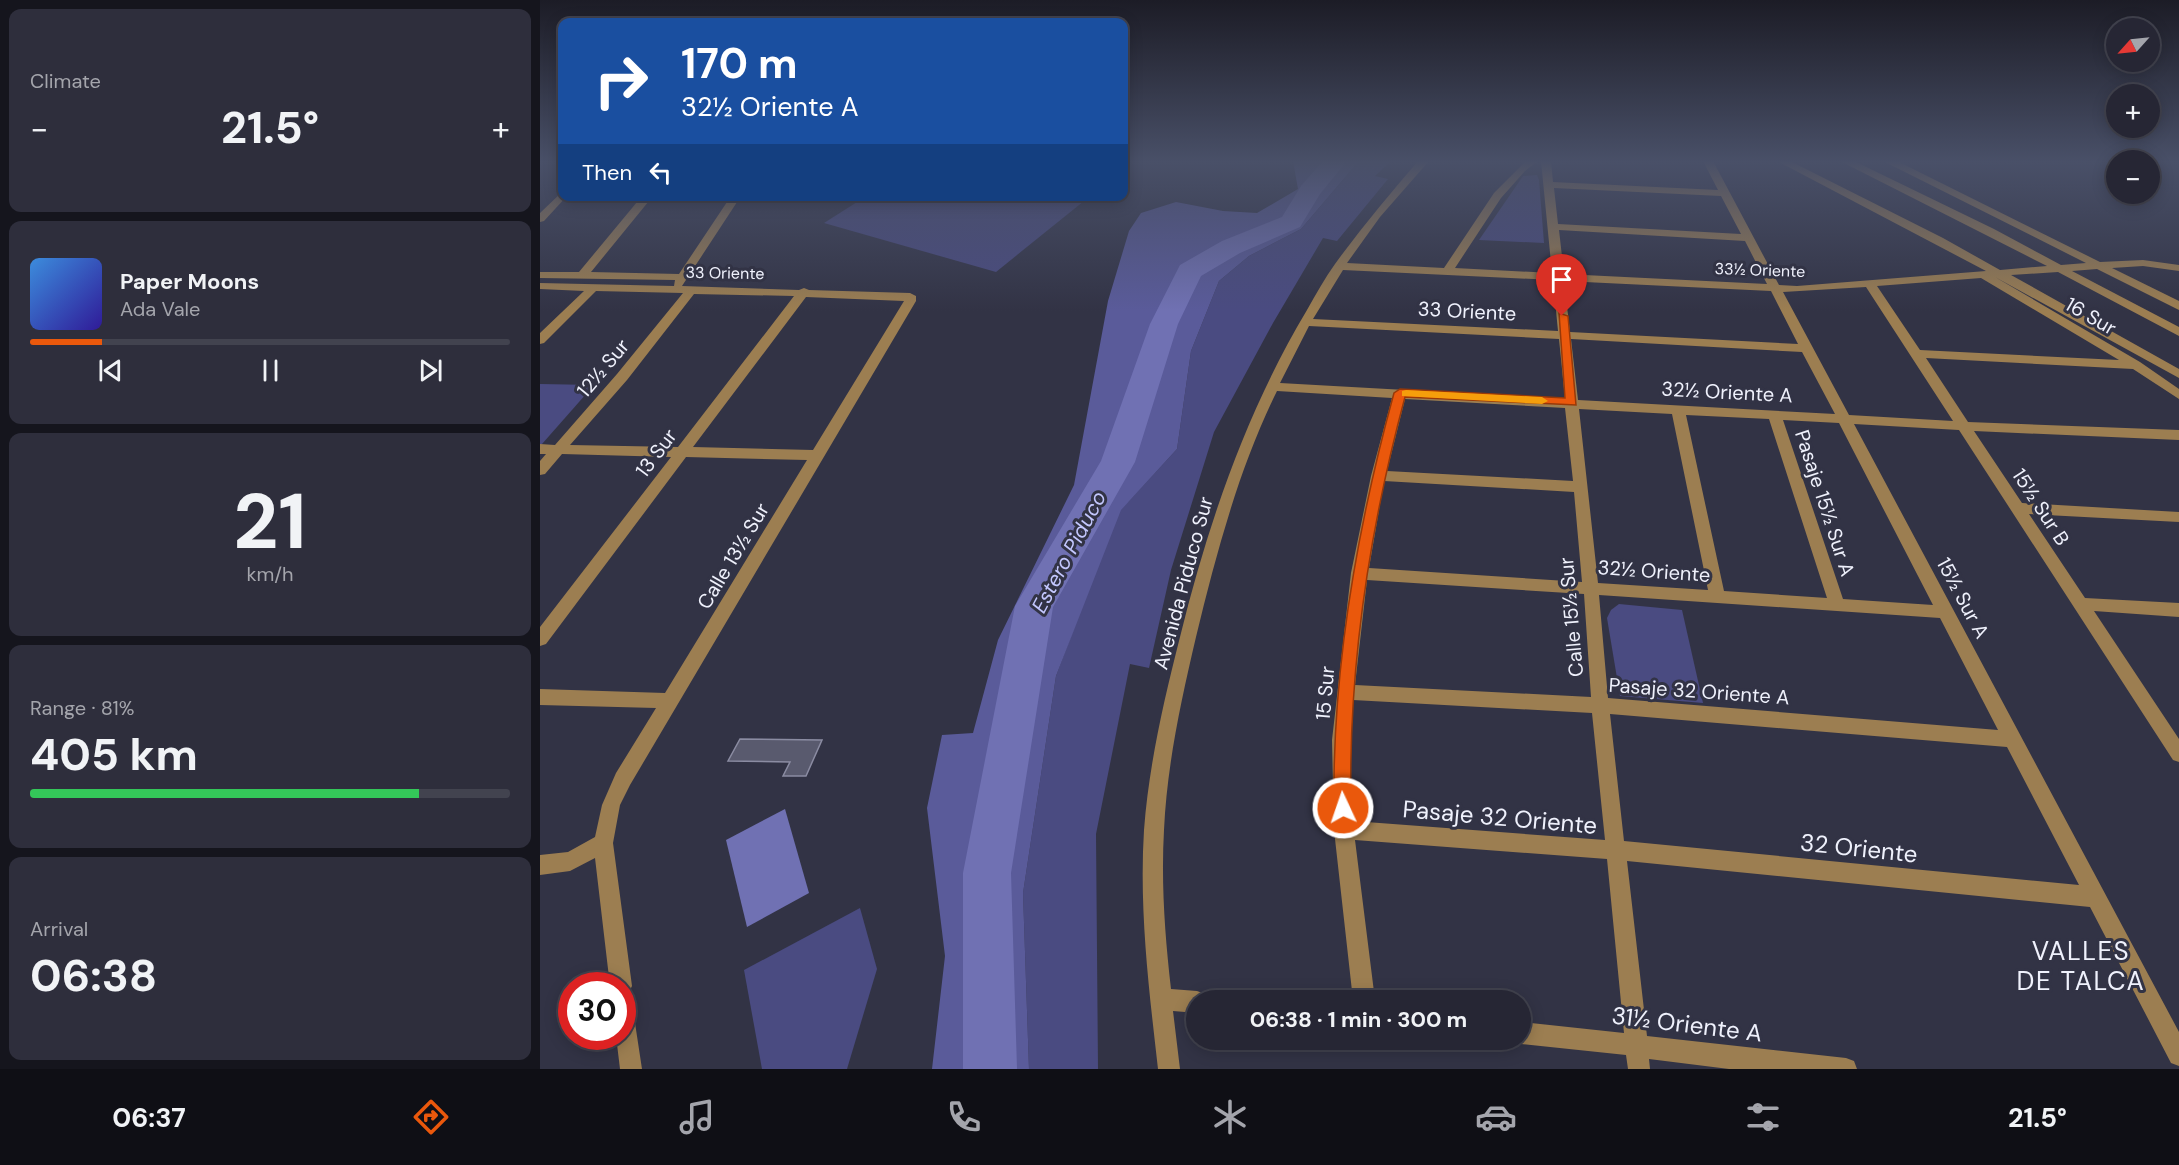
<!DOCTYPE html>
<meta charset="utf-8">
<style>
:root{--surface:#262634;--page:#2e2e3c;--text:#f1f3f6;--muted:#a4a5ac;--line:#42434f;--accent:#ea580c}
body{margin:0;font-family:"DM Sans",sans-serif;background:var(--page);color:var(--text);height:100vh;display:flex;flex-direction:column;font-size:22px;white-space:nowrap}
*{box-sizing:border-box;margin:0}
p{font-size:20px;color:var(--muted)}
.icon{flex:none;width:33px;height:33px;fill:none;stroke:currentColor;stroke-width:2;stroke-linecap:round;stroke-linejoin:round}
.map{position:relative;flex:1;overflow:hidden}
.sheet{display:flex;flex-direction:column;gap:9px;padding:9px;background:#15151d;width:540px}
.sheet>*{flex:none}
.guide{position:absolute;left:18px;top:18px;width:570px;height:183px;border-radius:12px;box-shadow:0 3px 15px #0003,0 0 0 2px var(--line);background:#1a4fa0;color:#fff;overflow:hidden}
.needle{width:39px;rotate:243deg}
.controls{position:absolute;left:1566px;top:18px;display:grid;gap:12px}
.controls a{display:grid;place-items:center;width:54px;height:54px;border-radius:50%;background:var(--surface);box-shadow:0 3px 15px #0003,0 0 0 2px var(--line);font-size:30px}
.speed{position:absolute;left:18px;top:972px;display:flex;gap:12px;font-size:30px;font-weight:700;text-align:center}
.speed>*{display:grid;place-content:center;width:78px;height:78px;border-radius:50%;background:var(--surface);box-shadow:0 3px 15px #0003,0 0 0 2px var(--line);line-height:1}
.speed .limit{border:9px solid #d22;background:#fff;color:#111}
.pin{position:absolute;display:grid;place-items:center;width:51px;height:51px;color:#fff;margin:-62px -26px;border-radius:50% 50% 50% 0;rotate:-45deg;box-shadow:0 0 6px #0007}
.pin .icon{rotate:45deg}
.me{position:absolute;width:66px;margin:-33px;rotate:357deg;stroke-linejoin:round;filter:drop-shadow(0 0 4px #0008)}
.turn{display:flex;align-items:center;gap:21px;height:126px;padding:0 24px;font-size:27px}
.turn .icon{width:78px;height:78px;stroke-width:2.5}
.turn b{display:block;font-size:42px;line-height:51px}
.then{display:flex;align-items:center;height:57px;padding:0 24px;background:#0003;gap:12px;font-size:22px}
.big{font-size:45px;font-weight:700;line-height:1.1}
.sheet .tile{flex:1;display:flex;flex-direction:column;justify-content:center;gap:9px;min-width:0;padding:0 21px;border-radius:12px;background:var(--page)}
.sheet .dial{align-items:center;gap:0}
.dial b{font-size:78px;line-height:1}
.song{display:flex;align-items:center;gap:18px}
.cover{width:72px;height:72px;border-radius:9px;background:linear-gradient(135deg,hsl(210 70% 55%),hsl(250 70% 35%))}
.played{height:6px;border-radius:3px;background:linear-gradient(90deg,var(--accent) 15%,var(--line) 15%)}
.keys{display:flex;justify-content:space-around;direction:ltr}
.heat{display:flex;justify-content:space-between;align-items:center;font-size:33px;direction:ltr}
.charge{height:9px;border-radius:4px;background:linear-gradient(90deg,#34c759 81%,var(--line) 0)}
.trip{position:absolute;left:646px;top:990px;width:345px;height:60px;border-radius:30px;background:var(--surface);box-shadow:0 3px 15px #0003,0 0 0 2px var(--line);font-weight:700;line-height:60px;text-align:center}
.tab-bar{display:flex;height:96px;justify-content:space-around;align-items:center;background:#0f0f15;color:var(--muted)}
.tab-bar .icon{width:42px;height:42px}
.tab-bar .current{color:var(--accent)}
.tab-bar b{font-size:27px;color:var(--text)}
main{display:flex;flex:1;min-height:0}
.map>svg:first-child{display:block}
.green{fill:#4a4b81}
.forest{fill:#5a5b9a}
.water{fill:#7071b3}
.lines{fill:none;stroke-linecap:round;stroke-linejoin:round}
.river{fill:#7071b3;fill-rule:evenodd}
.building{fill:#595a6e;stroke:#8b8ca2;stroke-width:1.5}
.minor{fill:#9c7e51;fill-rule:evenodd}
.route{fill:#ea580c;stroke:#983908;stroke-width:1.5}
.slow{fill:#f59e0b}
.labels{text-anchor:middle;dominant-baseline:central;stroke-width:6;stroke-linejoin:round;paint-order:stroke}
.far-street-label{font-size:16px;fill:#eff1fc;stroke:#323345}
.street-label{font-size:20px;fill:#eff1fc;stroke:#323345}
.water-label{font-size:21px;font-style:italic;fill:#c3c7fe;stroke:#323345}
.near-street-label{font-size:24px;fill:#eff1fc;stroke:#323345}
.near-neighbourhood-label{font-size:26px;letter-spacing:1.5px;fill:#eff1fc;stroke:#323345}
</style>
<main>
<section class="sheet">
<div class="tile"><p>Climate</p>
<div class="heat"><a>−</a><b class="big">21.5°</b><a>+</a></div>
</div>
<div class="tile">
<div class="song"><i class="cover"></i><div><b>Paper Moons</b><p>Ada Vale</p></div></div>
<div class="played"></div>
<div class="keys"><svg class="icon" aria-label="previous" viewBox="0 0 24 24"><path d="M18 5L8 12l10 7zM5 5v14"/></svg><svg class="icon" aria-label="pause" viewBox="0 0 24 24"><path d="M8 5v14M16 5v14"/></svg><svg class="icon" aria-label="next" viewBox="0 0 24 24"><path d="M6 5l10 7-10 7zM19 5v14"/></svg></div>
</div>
<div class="tile dial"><b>21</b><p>km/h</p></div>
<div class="tile"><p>Range · 81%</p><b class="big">405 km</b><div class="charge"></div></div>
<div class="tile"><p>Arrival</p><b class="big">06:38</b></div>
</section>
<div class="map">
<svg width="1639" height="1069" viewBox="0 0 1639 1069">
<rect width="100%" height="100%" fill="#323345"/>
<!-- green -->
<g class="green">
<path d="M819 161H851L835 176 848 179 797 241 783 238 733 323 674 432 631 570 609 668 590 664 556 834 558 1069H489L483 893 516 676 551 583 489 731 479 798 472 938 475 1069H434C430 1006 424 942 430 879 441 743 503 620 563 500L588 502 637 449 651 351 679 281 709 256 761 229Z"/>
<path d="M997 175 999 180 1004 243 939 240 983 176Z"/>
<path d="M527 196 544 201 456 272 284 223 325 197Z"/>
<path d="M0 384 54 385 2 444H0Z"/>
<path d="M1079 604 1142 610 1163 703 1080 696 1067 618 1071 610Z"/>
<path d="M320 908 337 969 307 1069H222L204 970Z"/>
</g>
<!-- forest -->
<path class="forest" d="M753 161H819L761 229 709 256 679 281 651 351 637 449 581 510 516 676 483 893 489 1069H392L405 956 387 808 402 735 433 733 458 640 534 485 568 301 589 231 601 213 636 202 683 211 717 213 758 189Z"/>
<!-- water -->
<path class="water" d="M245 809 269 893 207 927 186 840Z"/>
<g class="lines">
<!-- river -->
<path class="river" d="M783 161H807L780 194 760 227 700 253 661 276 638 324 595 462 513 607 471 873 477 1069H423V873L475 606 561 461 610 324 640 265 682 241 742 217 761 186Z"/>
</g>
<!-- building -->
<path class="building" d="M200 739 282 740 266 776H243L250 762 188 761Z"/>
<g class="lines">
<!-- minor -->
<g class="minor">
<path d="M878 161H889L840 217 807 263 904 268 954 193 986 161H998L985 171 961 198 915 268 1012 273 1001 161H1011L1013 182 1178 190 1163 161H1173L1239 285 1257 286 1446 271 1237 161H1250L1403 238 1460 270 1507 266 1300 161H1314L1454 229 1521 265 1546 263 1343 161H1357L1560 262 1603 260 1639 265V271L1603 266 1572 268 1639 301V310L1557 269 1532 271 1639 327V336L1518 272 1471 275 1639 369V378L1455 277 1600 362 1639 389V399L1593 369 1386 358 1428 422 1639 430V440L1434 431 1482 503 1639 512V522L1489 514 1545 598 1639 603V617L1554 611 1639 739V762L1633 760 1419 430 1314 424 1639 1032V1066L1631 1063 1550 907 1097 862 1087 861 1107 1036 1306 1058 1314 1061 1317 1069H1189L1109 1059 1110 1069H1088L1086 1055 981 1044 973 1041 981 1040V1022L1084 1033 1067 859 815 840 835 1000H813L794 830 792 740 811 573 831 476 852 398 737 391C699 468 676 554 656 637 641 701 627 765 624 830 621 883 625 936 631 989L657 991 665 994 667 1000H657V1013L633 1011 640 1069H618C609 990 599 910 604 830 609 764 624 700 640 637 668 523 707 410 767 310 776 294 785 278 795 264 821 228 849 195 878 161ZM1014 188 1181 196 1201 234 1018 224ZM1019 230 1205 241 1227 284 1024 274ZM803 270 1013 280 1018 331 773 319ZM1441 278 1579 360 1380 350 1337 286ZM1024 281 1231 291 1258 344 1030 332ZM1326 287 1413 421 1309 415 1243 292ZM769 326 1019 339 1025 399 740 383ZM1031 339 1262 352 1295 414 1038 400ZM865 399 1025 408 1033 481 847 471ZM1039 409 1132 414 1168 590 1058 583ZM1146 415 1229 419 1287 598 1184 591ZM1243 420 1299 423 1393 605 1303 599ZM844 481 1034 492 1042 582 829 568ZM827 580 1044 594 1051 697 815 685ZM1059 595 1400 618 1458 730 1068 698ZM813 700 1052 713 1065 840 813 821 810 772ZM1070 714 1467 747 1539 885 1084 841Z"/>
<path d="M22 192V196L26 197 4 221 0 222V213Z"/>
<path d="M102 196H113L51 272 139 274 191 196H201L142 286 259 290 264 288 269 290 370 293 376 296V301L90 785 80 805 73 843 92 986 90 990 102 1069H80L76 1036H82V986H70L55 858 30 871 0 875V855L28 852 55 837 62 805 76 773 116 708 0 705V689L125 693 267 460 146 457 6 644 0 646V627L131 457 22 454 5 474 0 475V461L6 454H0V444L15 445 77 374 143 293 56 291 4 343 0 344V333L44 291 0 289V283L134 286 135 280 0 278V272H39ZM154 294 254 296 138 447 30 445 87 380ZM266 297 364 301 273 450 153 447Z"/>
</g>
</g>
<!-- sky -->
<linearGradient id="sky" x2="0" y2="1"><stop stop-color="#1c1c26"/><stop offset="0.52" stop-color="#495068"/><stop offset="1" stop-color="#495068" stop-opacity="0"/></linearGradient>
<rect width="1639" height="311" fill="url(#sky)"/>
<!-- route -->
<path class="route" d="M1019 313 1028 316 1036 405 865 397C829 531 808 669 811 808L809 813 803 816 797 813 794 808C792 667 817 528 854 393L860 389 1025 398Z"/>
<!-- slow -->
<path class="slow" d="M866 390 1002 397 1008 401 1002 404 862 396V391Z"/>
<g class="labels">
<!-- far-street labels -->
<g class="far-street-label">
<text transform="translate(1220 270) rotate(2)">33½ Oriente</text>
<text transform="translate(185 273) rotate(1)">33 Oriente</text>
</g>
<!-- street labels -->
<g class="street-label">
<text transform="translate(927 311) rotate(3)">33 Oriente</text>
<text transform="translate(1551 316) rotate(30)">16 Sur</text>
<text transform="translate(63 368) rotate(-50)">12½ Sur</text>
<text transform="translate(1187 392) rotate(3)">32½ Oriente A</text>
<text transform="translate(116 453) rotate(-53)">13 Sur</text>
<text transform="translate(1285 503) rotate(72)">Pasaje 15½ Sur A</text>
<text transform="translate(1501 507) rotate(57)">15½ Sur B</text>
<text transform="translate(193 556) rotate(-59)">Calle 13½ Sur</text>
<text transform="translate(1114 571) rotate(4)">32½ Oriente</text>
<text transform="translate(643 583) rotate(-75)">Avenida Piduco Sur</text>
<text transform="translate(1423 598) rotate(62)">15½ Sur A</text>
<text transform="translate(1031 617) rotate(-95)">Calle 15½ Sur</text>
<text transform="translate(1159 691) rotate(4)">Pasaje 32 Oriente A</text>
<text transform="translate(785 693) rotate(-85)">15 Sur</text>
</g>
<!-- water labels -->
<g class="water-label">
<text transform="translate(529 552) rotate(-62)">Estero Piduco</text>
</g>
<!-- near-street labels -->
<g class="near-street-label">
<text transform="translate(960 817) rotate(5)">Pasaje 32 Oriente</text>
<text transform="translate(1319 848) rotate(6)">32 Oriente</text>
<text transform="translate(1147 1024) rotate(7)">31½ Oriente A</text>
</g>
<!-- near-neighbourhood labels -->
<g class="near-neighbourhood-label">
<text x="1541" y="951">VALLES<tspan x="1541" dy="30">DE TALCA</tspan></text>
</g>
</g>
</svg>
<div class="controls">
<a><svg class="needle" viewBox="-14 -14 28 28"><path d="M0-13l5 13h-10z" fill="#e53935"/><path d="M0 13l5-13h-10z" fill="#a4a5ac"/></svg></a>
<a>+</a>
<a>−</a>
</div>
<div class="speed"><div class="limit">30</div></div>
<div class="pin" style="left:1022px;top:316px;background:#d93025"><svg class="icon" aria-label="arrive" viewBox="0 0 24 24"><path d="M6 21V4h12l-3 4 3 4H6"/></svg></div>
<svg class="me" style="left:803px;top:808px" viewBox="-20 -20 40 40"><circle r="17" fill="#ea580c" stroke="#fff" stroke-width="3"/><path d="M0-11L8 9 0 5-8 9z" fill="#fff"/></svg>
<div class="trip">06:38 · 1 min · 300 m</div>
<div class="guide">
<div class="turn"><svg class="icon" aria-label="right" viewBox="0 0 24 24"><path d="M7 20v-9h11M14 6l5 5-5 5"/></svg><div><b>170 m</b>32½ Oriente A</div></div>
<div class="then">Then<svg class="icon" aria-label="left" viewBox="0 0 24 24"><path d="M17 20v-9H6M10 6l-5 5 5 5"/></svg></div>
</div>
</div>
</main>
<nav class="tab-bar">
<b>06:37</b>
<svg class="icon current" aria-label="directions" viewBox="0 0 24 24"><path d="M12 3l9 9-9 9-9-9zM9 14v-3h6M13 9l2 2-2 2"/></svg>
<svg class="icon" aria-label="music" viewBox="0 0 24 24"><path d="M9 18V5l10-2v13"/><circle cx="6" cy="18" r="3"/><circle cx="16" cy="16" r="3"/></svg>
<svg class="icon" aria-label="phone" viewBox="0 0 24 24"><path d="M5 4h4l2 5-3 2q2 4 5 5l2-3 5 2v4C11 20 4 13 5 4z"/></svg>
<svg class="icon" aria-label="climate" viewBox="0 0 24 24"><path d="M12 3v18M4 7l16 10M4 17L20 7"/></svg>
<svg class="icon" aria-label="car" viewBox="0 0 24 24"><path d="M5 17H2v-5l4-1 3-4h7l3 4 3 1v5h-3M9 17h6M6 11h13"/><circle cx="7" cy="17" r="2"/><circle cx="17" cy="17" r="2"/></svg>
<svg class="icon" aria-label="filters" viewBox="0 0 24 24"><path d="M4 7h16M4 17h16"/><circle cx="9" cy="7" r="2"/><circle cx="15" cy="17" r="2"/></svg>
<b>21.5°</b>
</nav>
